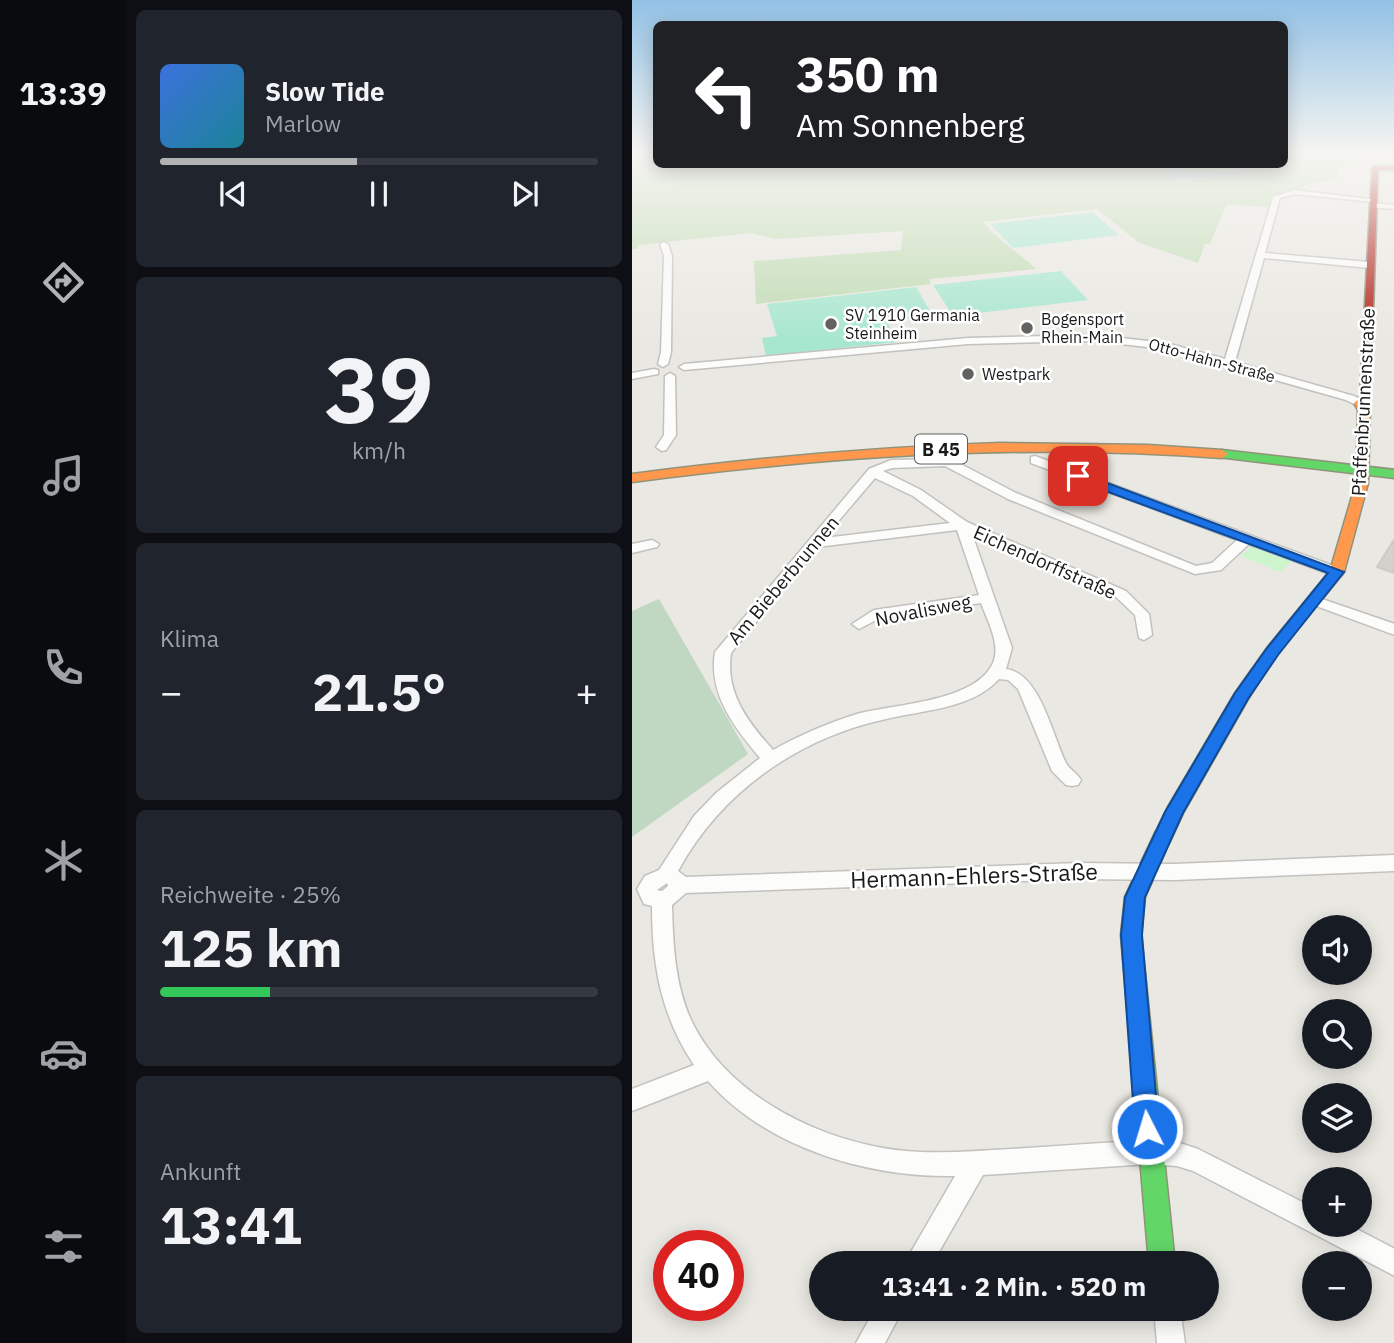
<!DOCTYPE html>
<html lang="de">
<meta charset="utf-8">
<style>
:root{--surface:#171b24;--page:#20242c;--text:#f1f3f6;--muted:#9ea1a6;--line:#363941;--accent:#b1b2b2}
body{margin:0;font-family:"IBM Plex Sans",sans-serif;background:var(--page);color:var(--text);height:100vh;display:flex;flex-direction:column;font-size:26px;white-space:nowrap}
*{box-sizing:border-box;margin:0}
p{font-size:23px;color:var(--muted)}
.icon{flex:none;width:38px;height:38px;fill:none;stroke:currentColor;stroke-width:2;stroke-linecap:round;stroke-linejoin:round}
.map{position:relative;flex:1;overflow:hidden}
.panel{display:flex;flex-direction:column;gap:10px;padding:10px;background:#0d0f14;width:506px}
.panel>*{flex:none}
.top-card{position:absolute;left:21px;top:21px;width:635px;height:147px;border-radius:10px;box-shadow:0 4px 18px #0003;background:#202124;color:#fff;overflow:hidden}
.tools{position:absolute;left:670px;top:915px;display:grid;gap:14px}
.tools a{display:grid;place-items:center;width:70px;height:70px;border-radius:50%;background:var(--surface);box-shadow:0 4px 18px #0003;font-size:35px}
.speed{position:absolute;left:21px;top:1230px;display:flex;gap:14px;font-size:35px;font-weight:700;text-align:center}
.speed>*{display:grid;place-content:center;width:91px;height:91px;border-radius:50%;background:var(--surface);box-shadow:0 4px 18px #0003;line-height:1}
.speed .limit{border:10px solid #d22;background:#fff;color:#111}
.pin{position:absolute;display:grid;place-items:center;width:60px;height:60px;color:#fff;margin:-30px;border-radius:14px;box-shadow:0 4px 10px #0006}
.me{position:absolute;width:77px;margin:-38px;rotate:355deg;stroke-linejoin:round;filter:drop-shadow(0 0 5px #0008)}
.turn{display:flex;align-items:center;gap:24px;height:147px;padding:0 28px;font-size:32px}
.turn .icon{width:91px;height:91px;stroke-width:2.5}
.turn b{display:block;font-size:49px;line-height:60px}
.big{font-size:52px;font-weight:700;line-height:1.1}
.panel .card{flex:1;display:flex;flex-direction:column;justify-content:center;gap:10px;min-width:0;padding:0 24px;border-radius:10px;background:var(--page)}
.panel .dial{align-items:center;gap:0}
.dial b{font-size:91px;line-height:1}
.song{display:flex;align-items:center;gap:21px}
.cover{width:84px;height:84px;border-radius:10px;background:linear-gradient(135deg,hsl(220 70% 55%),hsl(190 70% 35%))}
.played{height:7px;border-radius:4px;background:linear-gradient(90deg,var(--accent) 45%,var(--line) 45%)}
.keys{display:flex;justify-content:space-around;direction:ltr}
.heat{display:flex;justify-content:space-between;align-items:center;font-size:38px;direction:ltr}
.charge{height:10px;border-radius:5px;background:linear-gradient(90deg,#34c759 25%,var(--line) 0)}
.trip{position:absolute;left:177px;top:1251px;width:410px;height:70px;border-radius:35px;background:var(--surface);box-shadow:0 4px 18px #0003;font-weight:700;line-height:70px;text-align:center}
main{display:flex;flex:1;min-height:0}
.tabs{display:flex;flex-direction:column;width:126px;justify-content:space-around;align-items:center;background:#090b0e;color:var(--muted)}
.tabs .icon{width:49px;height:49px}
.tabs .active{color:var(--accent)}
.tabs b{font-size:32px;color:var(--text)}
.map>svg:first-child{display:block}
.forest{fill:#c1dcb4}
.cemetery{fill:#c0d7c1}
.park{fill:#ccf5ce}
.pitch{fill:#a8e7cf}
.water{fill:#b1d5e1}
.building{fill:#d4d1cc;stroke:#cdc9c3;stroke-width:2}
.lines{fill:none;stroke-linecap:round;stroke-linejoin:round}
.street-casing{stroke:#c2c1be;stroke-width:3}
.fast-casing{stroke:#90937a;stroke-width:3}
.slow-casing{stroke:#90937a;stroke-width:3}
.jam-casing{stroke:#90937a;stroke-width:3}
.street{fill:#fcfcfb;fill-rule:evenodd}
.fast{fill:#63d668;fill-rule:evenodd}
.slow{fill:#ff974d;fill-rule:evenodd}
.jam{fill:#b3261e;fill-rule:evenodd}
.route{fill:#1a73e8;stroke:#114b97;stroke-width:2}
.poi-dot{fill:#636260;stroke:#fff;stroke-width:2.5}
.labels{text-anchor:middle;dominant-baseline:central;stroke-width:5;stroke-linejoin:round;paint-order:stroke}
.far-poi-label{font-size:16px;fill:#1a1a1a;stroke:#fff;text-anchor:start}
.far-street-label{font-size:16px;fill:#1a1a1a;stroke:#fff}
.shield{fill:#fff;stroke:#5f5f5f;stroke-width:2}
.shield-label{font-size:18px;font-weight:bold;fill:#1a1a1a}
.street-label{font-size:19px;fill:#1a1a1a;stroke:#fff}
.near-street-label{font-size:23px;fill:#1a1a1a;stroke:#fff}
</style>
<main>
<nav class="tabs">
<b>13:39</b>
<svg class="icon active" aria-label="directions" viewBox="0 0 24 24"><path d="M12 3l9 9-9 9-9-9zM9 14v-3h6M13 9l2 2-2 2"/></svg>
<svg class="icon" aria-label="music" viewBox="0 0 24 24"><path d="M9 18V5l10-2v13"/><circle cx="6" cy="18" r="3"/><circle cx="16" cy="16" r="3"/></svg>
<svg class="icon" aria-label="phone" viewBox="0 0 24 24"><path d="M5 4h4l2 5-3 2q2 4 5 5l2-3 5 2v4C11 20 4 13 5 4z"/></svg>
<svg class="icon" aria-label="climate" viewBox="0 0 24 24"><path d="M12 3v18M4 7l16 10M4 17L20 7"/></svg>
<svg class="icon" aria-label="car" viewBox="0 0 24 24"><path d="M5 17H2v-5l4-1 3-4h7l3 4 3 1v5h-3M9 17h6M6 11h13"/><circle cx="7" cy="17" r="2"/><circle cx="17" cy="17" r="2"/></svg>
<svg class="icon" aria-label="filters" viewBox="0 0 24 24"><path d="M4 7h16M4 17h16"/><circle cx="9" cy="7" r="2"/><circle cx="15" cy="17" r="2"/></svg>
</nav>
<section class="panel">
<div class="card">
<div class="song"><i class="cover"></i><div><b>Slow Tide</b><p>Marlow</p></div></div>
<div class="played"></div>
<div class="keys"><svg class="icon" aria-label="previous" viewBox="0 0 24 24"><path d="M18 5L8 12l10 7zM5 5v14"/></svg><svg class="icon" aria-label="pause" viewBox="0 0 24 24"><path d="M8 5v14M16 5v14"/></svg><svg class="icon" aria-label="next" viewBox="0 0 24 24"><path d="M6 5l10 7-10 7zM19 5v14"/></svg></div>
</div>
<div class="card dial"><b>39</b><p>km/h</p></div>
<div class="card"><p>Klima</p>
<div class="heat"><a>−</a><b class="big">21.5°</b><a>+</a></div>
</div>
<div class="card"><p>Reichweite · 25%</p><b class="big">125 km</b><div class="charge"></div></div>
<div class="card"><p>Ankunft</p><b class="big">13:41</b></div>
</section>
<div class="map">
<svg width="763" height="1343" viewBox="0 0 763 1343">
<rect width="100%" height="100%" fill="#eae8e2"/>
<!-- forest -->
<path class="forest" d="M0 152H24V164L538 165 537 180 544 182 610 174 603 172 561 173 552 170 549 165 653 164V152L763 154 717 155 733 167H705L707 178 672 185 669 191 650 193 646 207 594 205 578 244H573L566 263 506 242 465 209 351 222C367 241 386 252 404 269L297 279 299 284 124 304 122 261 269 250 271 231 143 239 119 233 6 245V249H0Z"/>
<!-- cemetery -->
<path class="cemetery" d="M27 599 116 754 0 837V611Z"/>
<!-- park -->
<path class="park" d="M622 544 661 560 648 572 609 556Z"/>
<!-- pitch -->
<g class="pitch">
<path d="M460 212 487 235 381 248 358 224Z"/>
<path d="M429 271 456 300 321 316 301 285Z"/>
<path d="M284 287 301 316 255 321 265 342 134 356 130 338 145 336 135 304Z"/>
</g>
<!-- water -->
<path class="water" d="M549 165 552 170 561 173 603 172 610 174 538 181V165Z"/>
<!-- building -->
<path class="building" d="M762 540V573L745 567Z"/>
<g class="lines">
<!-- street casing -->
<g class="street-casing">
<g id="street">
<path d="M663 190 745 200 741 202 663 194 648 198 633 253 737 262 741 265 737 268 632 258 603 362 722 396 732 401V405H724L714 400 533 349 462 341 336 344 52 370 47 367 52 364 336 338 462 335 534 343 593 359 641 197Z"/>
<path d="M740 203 763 205V209L737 207Z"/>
<path d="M32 242 36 244 40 256 39 352 36 364 31 367 26 364 29 352 32 256 28 244Z"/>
<path d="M22 369 26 370V374L0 379V373Z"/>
<path d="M38 373 43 376 44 435 34 450 30 451 24 447 32 435 33 376Z"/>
<path d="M403 456 710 569 712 572 710 575H700L617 544 589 570 563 574 376 499 313 466 260 468 251 471 289 490 335 522 494 591 517 614 520 635 512 640 507 638 503 615 484 597 340 534 380 648 374 669C408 673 420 735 434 763 438 770 445 773 449 780L446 785 440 786 434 785 420 771 386 689 376 680 367 679C340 709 291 710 254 719 166 738 89 792 46 871L54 877 447 863 543 864 763 855V871L543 880 447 879 54 893 40 905C41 945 43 988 61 1024 99 1099 193 1143 273 1151 308 1154 344 1151 379 1149 425 1146 471 1143 517 1140L545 1142 566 1149 682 1208V1225H717L763 1249V1276L561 1171 545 1166 517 1164 351 1175 300 1264H272L323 1176C236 1178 135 1148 76 1081L0 1111V1089L62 1065C29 1016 20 965 20 906L12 904 5 889 13 876 27 870 62 816 84 793 128 758C102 727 76 694 83 652L237 469 259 460 319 459 384 493 564 566 580 563 605 540 399 463V457ZM243 478 281 496 318 523 192 538ZM325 530 347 595 242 610 220 624 227 629 246 619 349 603C356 622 370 647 360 665 341 702 262 704 225 714 196 723 168 735 141 750 116 722 93 693 99 653L185 547ZM35 883 36 886 30 891 25 890Z"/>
<path d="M20 540 27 544 25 547 0 553V544Z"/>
<path d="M684 597 763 624V635L679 604 677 601 679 598Z"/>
<path d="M243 1309H271L253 1343H224Z"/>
<path d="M522 1309H548L553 1343H525Z"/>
</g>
</g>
<!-- fast casing -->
<g class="fast-casing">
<g id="fast">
<path d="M590 450 763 470V478L586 457V451Z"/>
<path d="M531 829 538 831 540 836 513 897 509 935 543 1264H517L489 935 493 897 524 831Z"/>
</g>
</g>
<!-- slow casing -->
<g class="slow-casing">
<g id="slow">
<path d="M733 394 738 397 734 403 738 410 736 483 712 572 645 654 616 699 551 813 538 841 531 843 524 841 522 836 536 807 603 693 635 648 698 571 724 483 726 410 722 403Z"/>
<path d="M368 443 516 445 590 450 596 454 590 458C389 443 200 456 0 482V474C123 458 245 447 368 443Z"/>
</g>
</g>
<!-- jam casing -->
<g class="jam-casing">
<path id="jam" d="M743 166H763V170H746L738 397 733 400 728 397 740 168Z"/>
</g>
<!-- street -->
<use href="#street" class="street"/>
<!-- fast -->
<use href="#fast" class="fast"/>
<!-- slow -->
<use href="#slow" class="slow"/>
<!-- jam -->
<use href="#jam" class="jam"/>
</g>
<!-- sky -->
<linearGradient id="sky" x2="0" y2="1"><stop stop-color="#92c1e5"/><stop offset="0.45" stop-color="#f6f5f2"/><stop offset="1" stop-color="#f6f5f2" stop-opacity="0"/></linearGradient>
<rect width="763" height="340" fill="url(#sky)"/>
<!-- route -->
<path class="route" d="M446 472 712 572 646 655 616 699 551 813 513 897 510 935 527 1129 524 1138 515 1141 507 1138 503 1129 489 935 493 897 533 812 603 693 635 648 696 573 441 479V473Z"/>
<!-- markers -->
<g class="poi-dot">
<circle cx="199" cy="324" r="7"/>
<circle cx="395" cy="328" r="7"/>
<circle cx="336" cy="374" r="7"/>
</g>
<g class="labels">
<!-- far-poi labels -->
<g class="far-poi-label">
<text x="213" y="315">SV 1910 Germania<tspan x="213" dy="18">Steinheim</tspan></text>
<text x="409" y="319">Bogensport<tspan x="409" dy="18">Rhein-Main</tspan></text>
<text x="350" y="374">Westpark</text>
</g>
<!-- far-street labels -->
<g class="far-street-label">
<text transform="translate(580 360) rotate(15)">Otto-Hahn-Straße</text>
</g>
<!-- shield labels -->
<rect class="shield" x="283" y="434.5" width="52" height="29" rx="5"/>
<g class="shield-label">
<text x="309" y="449">B 45</text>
</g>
<!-- street labels -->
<g class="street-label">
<text transform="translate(731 402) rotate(-87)">Pfaffenbrunnenstraße</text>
<text transform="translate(413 562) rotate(24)">Eichendorffstraße</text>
<text transform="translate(151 580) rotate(-50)">Am Bieberbrunnen</text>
<text transform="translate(291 610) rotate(-11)">Novalisweg</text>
</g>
<!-- near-street labels -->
<g class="near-street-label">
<text transform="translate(342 875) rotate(-2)">Hermann-Ehlers-Straße</text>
</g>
</g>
</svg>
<div class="tools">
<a><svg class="icon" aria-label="sound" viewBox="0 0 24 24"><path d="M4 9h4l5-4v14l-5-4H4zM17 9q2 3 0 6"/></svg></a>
<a><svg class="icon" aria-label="search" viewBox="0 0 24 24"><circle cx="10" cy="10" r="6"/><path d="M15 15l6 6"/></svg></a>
<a><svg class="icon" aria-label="layers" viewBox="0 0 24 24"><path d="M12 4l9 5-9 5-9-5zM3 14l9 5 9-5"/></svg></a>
<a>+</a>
<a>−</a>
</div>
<div class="speed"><div class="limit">40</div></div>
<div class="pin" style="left:446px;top:476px;background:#d93025"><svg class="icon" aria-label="arrive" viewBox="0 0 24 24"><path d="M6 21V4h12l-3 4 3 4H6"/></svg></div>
<svg class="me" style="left:515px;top:1129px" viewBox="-20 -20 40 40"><circle r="17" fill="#1a73e8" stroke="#fff" stroke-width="3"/><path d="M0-11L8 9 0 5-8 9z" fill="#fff"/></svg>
<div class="trip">13:41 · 2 Min. · 520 m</div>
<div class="top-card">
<div class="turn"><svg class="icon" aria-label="left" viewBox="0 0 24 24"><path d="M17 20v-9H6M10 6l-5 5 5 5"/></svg><div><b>350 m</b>Am Sonnenberg</div></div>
</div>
</div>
</main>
